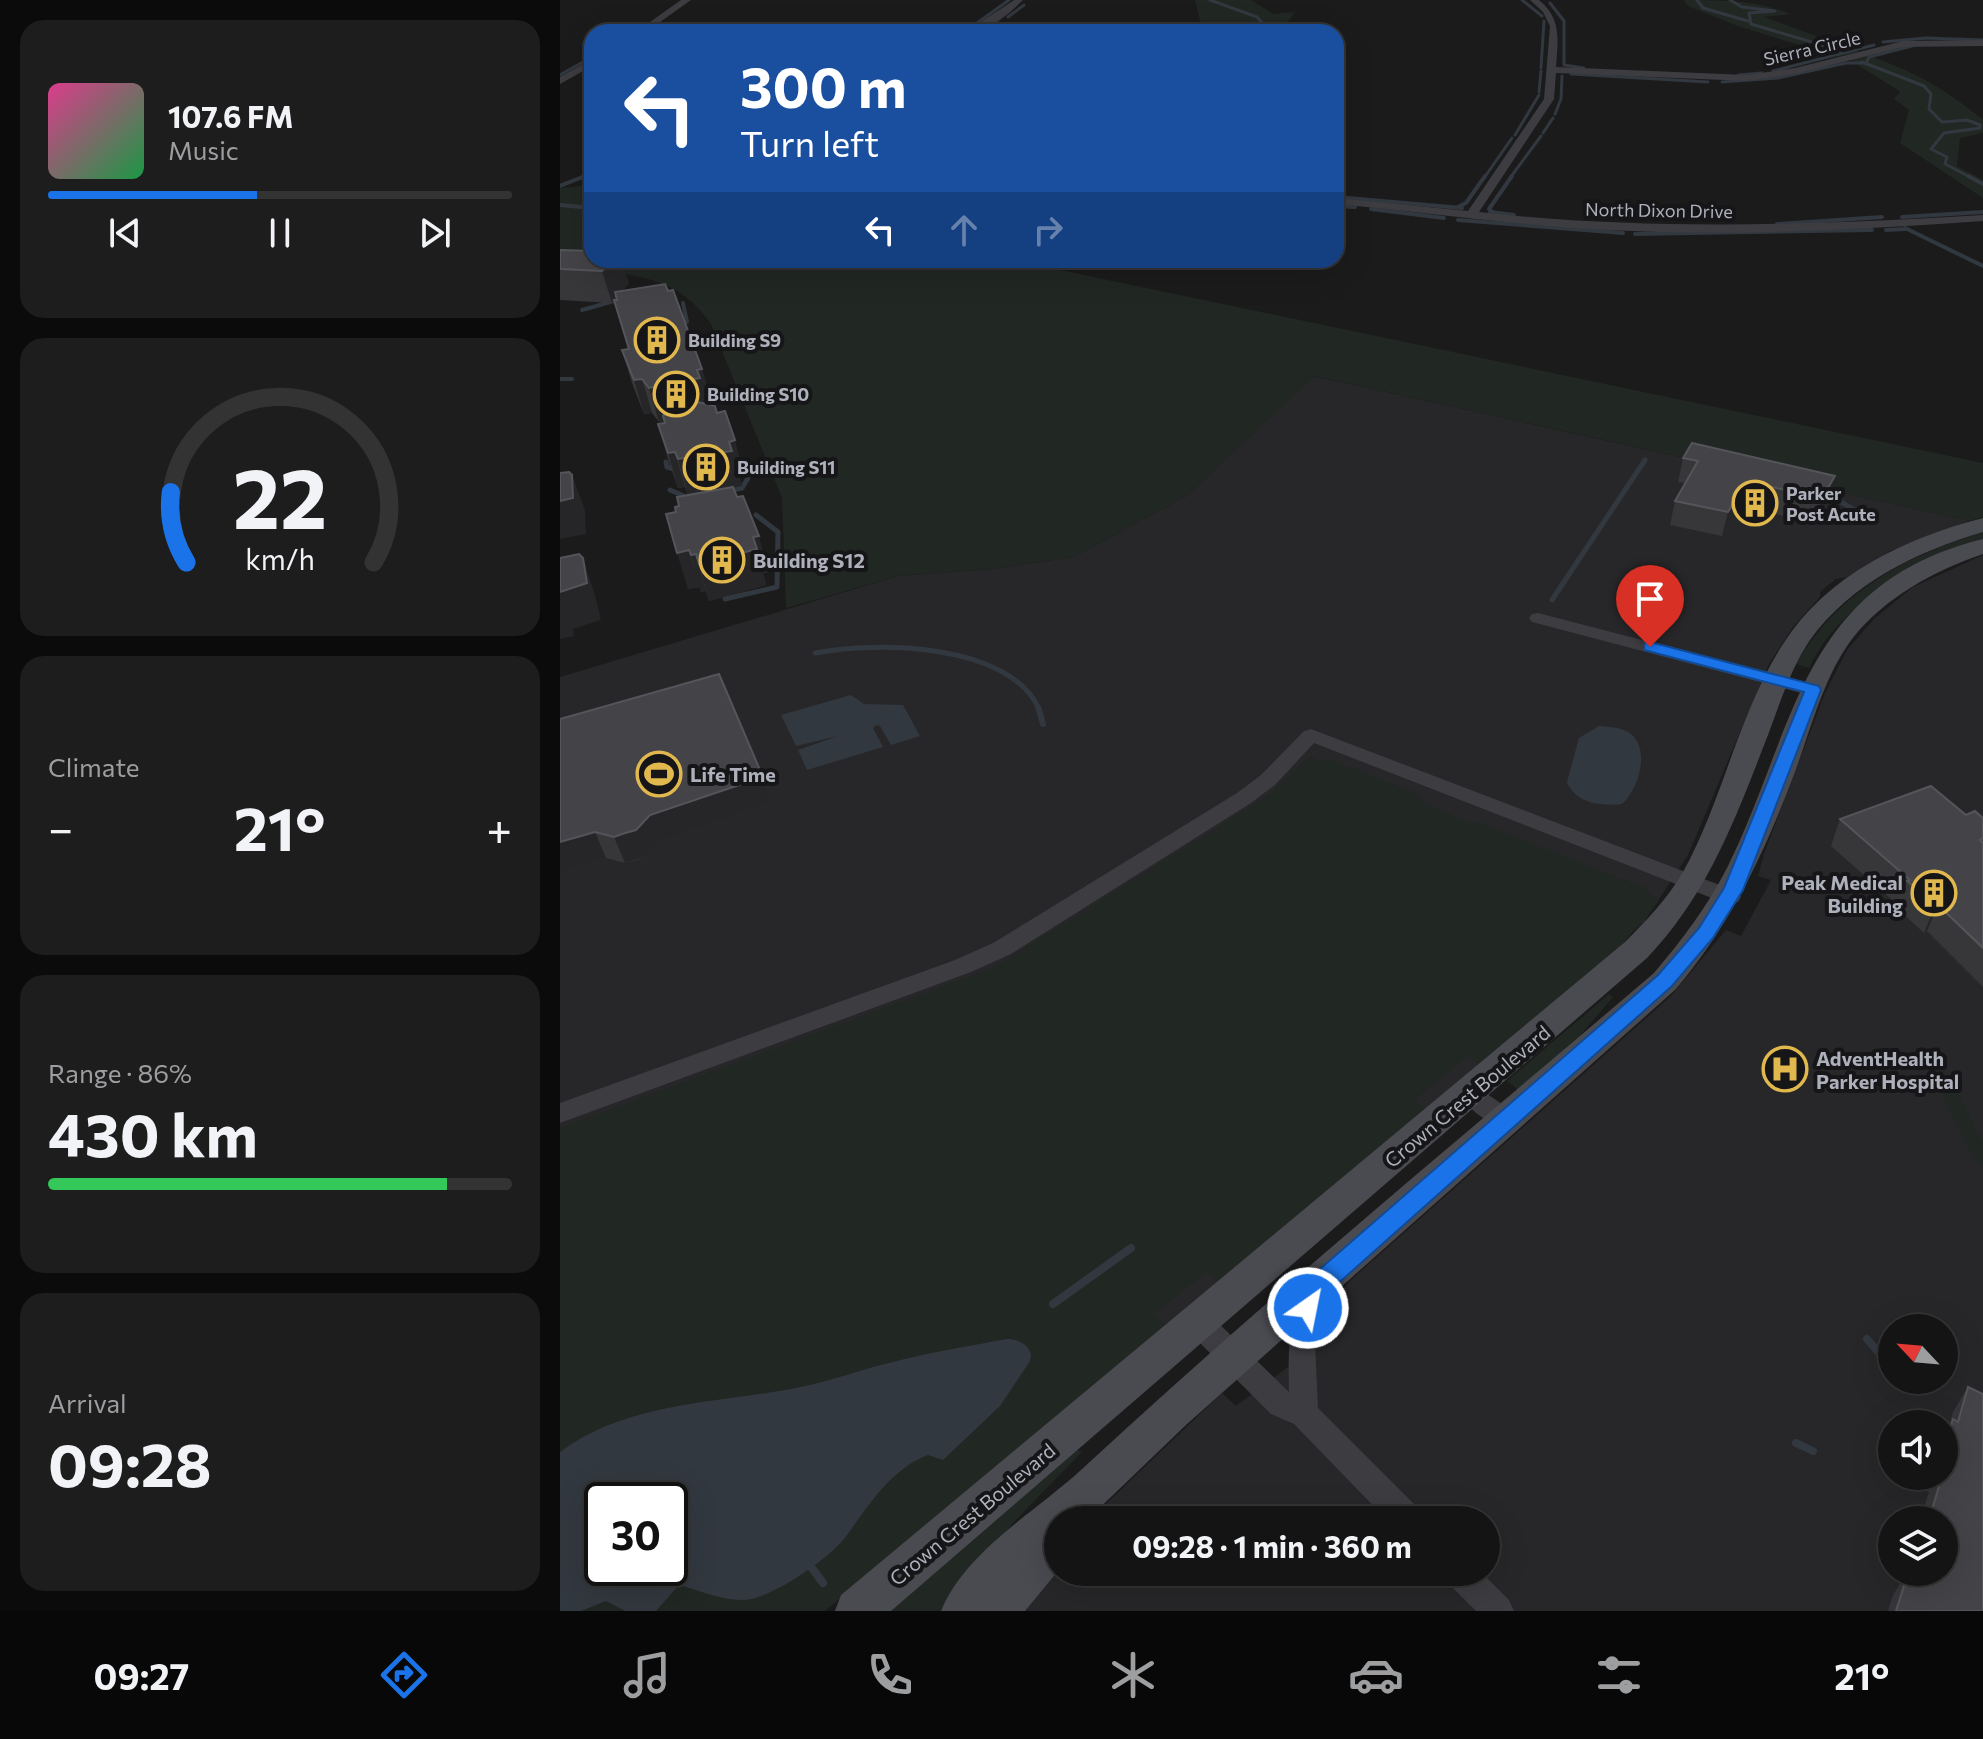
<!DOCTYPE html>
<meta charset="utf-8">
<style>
:root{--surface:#141415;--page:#1d1d1e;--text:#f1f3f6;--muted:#9d9ea0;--line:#333334;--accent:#1a73e8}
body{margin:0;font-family:Commissioner,sans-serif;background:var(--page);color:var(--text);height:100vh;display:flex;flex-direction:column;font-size:30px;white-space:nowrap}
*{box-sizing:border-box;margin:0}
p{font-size:26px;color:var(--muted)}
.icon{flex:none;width:44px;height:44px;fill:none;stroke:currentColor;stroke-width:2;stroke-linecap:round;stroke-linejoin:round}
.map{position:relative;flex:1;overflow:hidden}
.drawer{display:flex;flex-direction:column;gap:20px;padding:20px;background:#0b0b0c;width:560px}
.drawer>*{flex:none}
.hud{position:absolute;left:24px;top:24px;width:760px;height:244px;border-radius:24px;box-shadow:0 8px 32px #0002,0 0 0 2px var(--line);background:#1a4fa0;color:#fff;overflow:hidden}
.needle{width:52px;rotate:296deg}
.controls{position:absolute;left:1318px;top:1314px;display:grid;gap:16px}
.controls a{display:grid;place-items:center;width:80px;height:80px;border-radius:50%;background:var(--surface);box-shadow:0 8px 32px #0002,0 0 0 2px var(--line);font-size:40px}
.speed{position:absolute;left:24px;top:1482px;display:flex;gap:16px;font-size:40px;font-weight:700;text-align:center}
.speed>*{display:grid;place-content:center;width:104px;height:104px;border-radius:50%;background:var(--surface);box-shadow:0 8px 32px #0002,0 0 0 2px var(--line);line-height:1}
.speed .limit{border:4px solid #111;border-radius:12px;background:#fff;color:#111}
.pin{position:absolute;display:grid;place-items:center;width:68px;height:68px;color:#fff;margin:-82px -34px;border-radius:50% 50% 50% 0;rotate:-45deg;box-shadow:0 0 8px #0007}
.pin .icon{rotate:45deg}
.me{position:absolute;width:88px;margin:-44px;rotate:33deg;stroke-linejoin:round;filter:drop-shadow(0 0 6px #0008)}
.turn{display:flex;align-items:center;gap:28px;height:168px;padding:0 24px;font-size:36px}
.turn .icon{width:104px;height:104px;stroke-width:2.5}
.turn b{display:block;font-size:56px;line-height:68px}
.lanes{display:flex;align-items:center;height:76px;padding:0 24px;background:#0003;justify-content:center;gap:40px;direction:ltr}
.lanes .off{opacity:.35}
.big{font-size:60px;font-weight:700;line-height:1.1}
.drawer .widget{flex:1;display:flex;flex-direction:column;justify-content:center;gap:12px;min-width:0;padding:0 28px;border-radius:24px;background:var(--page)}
.drawer .dial{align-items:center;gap:0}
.dial svg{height:208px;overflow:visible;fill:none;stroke:var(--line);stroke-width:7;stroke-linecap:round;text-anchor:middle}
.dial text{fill:var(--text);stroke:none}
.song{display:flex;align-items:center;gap:24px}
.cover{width:96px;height:96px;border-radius:12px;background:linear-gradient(135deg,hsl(330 70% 55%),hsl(140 70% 35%))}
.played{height:8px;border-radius:4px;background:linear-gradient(90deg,var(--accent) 45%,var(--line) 45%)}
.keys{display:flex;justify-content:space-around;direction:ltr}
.heat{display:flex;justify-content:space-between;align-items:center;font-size:44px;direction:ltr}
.charge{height:12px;border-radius:6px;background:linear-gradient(90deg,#34c759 86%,var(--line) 0)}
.trip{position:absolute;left:484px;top:1506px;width:456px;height:80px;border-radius:40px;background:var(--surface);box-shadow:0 8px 32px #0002,0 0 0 2px var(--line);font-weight:700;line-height:80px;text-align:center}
.tab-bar{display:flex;height:128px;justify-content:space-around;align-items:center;background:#080808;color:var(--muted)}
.tab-bar .icon{width:56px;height:56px}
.tab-bar .current{color:var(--accent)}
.tab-bar b{font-size:36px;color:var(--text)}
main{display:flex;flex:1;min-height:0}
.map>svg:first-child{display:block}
.built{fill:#272729;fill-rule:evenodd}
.green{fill:#212722;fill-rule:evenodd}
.water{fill:#32383f;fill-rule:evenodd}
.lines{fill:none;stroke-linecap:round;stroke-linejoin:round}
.stream-far4{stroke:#32383f;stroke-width:3}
.stream-far3{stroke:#32383f;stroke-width:4}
.stream-far2{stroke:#32383f;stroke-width:5}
.stream-far1{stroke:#32383f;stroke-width:6}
.stream{stroke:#32383f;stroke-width:8}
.street{fill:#3c3c41;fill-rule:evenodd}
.secondary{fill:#4a4b51;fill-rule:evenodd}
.wall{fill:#37373a}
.shaded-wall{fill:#262628}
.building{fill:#444448;stroke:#54555a;stroke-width:2}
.route{fill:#1a73e8;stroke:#114b97;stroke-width:2}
.labels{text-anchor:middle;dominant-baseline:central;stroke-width:8;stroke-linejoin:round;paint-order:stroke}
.far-street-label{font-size:18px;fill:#aeb1bb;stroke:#161618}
.far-poi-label{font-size:18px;font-weight:bold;fill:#aeb1bb;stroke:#161618;text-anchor:start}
.poi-label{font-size:20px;font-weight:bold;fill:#aeb1bb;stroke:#161618;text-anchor:start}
.street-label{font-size:20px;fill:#aeb1bb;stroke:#161618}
</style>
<main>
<section class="drawer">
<div class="widget">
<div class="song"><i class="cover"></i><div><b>107.6 FM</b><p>Music</p></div></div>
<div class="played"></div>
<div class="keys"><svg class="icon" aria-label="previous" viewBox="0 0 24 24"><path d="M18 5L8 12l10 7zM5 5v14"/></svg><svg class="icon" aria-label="pause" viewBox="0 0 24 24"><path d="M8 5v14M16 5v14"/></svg><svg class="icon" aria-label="next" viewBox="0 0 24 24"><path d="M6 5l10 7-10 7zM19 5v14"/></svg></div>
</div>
<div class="widget dial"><svg viewBox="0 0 100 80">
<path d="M14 69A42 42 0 1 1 86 69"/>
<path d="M14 69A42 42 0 0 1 8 42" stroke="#1a73e8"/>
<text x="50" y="56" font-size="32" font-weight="700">22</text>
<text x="50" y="72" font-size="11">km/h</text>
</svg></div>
<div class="widget"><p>Climate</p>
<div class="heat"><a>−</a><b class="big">21°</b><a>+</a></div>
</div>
<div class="widget"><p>Range · 86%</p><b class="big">430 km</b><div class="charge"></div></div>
<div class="widget"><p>Arrival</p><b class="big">09:28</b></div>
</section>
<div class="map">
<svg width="1423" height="1611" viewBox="0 0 1423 1611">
<rect width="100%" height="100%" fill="#1b1b1c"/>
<!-- built -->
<g class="built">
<path d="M754 376 1410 521 1332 550 1287 577 1276 579 1260 592V597L1232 628 1209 664 1128 855 1084 922 866 1110 259 1611H0V677L338 576 432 569 513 557 626 496ZM42 1500H110V1568H42Z"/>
<path d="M1423 555V1611H453L498 1556V1572H926V1520H529L662 1393 676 1406 753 1348 762 1312 792 1279 1111 996 1166 930 1181 936 1211 880 1198 876 1204 854 1265 693 1287 650 1314 619 1353 587ZM1332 1328H1384V1380H1332ZM1332 1424H1384V1476H1332ZM1332 1520H1384V1572H1332Z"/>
</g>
<!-- green -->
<g class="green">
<path d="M635 0H691L713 14 735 12 720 32H643Z"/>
<path d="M1124 0C1160 0 1198 0 1230 14L1204 17 1300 52 1278 57 1178 26 1128 6Z"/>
<path d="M1306 55C1352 70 1386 89 1423 120V133L1400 138 1397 166 1423 180V198L1340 143 1349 110 1334 99 1340 92 1336 89 1290 60Z"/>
<path d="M32 185V260H453L1423 463V517L1410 521 755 376 626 496 513 557 432 569 338 576 226 608 222 498 151 324C113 268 59 276 0 266V188Z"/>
<path d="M1423 532V539C1354 572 1285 595 1249 668L1236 664C1278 592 1345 556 1423 532Z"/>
<path d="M750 756 758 761 772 760 858 794 863 803 908 822H919L1085 888 1099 901 1059 948 923 1063 919 1064 908 1056 854 1100 866 1110 659 1283 646 1272 594 1314 607 1327 265 1611H0V1128L435 967 708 796ZM42 1500H110V1568H42Z"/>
<path d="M1049 994 1053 997 1011 1046 960 1091 947 1081Z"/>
<path d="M1382 1079 1393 1083 1423 1142V1165L1415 1160 1378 1086Z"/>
<path d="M515 1449 522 1452 453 1523 380 1611H326Z"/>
</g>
<!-- water -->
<g class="water">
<path d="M291 695 304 704 343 705 360 736 331 745 320 726 316 725 313 728 323 747 247 770 238 750 278 736 236 746 221 715Z"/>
<path d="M1039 726C1049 727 1063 727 1071 734 1091 751 1078 790 1062 804 1041 806 1016 804 1007 782L1019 738Z"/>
<path d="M447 1339C457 1339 467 1343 471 1354L470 1361 440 1406 383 1460 368 1455C331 1469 309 1505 287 1535 272 1557 217 1594 191 1599 169 1604 140 1590 119 1585L96 1611H65L46 1601 21 1611H0V1452C70 1400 162 1404 245 1386 274 1380 303 1369 333 1362 370 1352 409 1346 447 1339ZM110 1500V1568H42V1500Z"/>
</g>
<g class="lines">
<!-- stream-far4 -->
<g class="stream-far4">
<path d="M650 0 697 17 702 23 693 32"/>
<path d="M962 0 982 16"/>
<path d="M1137 0 1143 8 1188 21"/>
<path d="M1170 0 1182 7 1215 11 1189 13 1191 24 1282 51"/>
<path d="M990 3 1004 21V65L1024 68"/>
<path d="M448 17 464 5"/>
<path d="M413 26 449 0"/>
<path d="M396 32 401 30"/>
<path d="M424 32 439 23"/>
<path d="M1323 42 1366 38 1423 40"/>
<path d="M1302 62 1364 86 1371 94 1369 109 1382 122 1407 120 1420 125V128L1384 133 1371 149 1387 157 1385 164 1412 178"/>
<path d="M1306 64 1309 57 1352 46"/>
<path d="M981 68 984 21"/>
<path d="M1213 71 1314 45"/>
<path d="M1011 74 1148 82"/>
<path d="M0 75 32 57"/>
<path d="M1178 75 1202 73"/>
<path d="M32 78 26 85 32 91"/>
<path d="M1162 82 1218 78 1286 63H1304"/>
<path d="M979 92 981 71"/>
<path d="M995 114 1001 99 1002 76"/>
<path d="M983 133 993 118"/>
<path d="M955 135 979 95"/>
<path d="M20 178 32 173"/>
<path d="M924 178 952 138"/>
<path d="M950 178 981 136"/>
</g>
<!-- stream-far3 -->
<g class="stream-far3">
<path d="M1408 176 1423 184"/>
<path d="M0 186 25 176"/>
<path d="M776 197 902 208"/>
<path d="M0 205 32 208"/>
<path d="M776 206 795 207"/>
<path d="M898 207 906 203 925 176"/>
<path d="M811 209 884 218"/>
<path d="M930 212 954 215"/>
<path d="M934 213 929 209 952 176"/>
<path d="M1342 217 1423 212"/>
<path d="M898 220 1063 233"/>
<path d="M1217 224 1322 217"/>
<path d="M1345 228 1423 266"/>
<path d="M1326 230 1346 229"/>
<path d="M1075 234 1312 230"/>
<path d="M123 303 127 322"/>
<path d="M22 310 61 299"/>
<path d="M0 379H12"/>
</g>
<!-- stream-far2 -->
<g class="stream-far2">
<path d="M106 462 107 467 118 470"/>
<path d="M110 490 131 499"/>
<path d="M169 491 182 488 188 478"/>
<path d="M1263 491 1296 511"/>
<path d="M165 599 217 587 218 532 196 515"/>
<path d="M992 600 1085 460"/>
<path d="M255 653C316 641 450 643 479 709"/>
</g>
<!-- stream-far1 -->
<path class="stream-far1" d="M478 707 483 724"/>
<!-- stream -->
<g class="stream">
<path d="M493 1304 571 1248"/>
<path d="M1307 1339 1320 1354"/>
<path d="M1236 1443 1253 1451"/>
<path d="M246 1560 263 1583"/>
</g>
<!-- street -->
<g class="street">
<path d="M121 0H131L86 32H76Z"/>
<path d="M454 0H463C448 15 428 32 406 32Z"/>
<path d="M970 0H979C1002 19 998 40 996 67L1187 75 1235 68 1343 41 1423 40V46L1343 47 1235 74 1187 81 996 73 994 99 919 212C1088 231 1254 225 1423 215V221C1306 229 1189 236 1071 231 972 228 875 213 776 204V198L908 211 984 99 990 26 983 12Z"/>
<path d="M32 59V66L0 84V77Z"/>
<path d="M978 613 1259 686 1262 690 1253 696 972 622 969 618 972 614Z"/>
<path d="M751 729 1178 892 1181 897 1178 902H1162L754 743 715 785 691 803 451 954 411 972 0 1123V1103L395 960 435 942 677 793 701 775 744 731Z"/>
<path d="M911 1083 955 1113 958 1120 955 1127C937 1133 907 1109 899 1093L902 1086Z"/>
<path d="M753 1280 763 1283 767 1292 755 1344 758 1408 859 1509 863 1520H827L734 1424 711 1414 628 1331 624 1322 628 1313 638 1309 648 1313 729 1392C728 1355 728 1318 743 1283Z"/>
<path d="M883 1572H921L949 1600 954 1611H916L888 1583Z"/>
</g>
<!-- secondary -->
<g class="secondary">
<path d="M1423 518V532C1358 551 1291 583 1250 640 1231 668 1220 703 1208 735 1176 817 1149 893 1087 958L331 1611H275L281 1595 1065 942C1086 921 1108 898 1123 872 1163 800 1178 714 1223 644 1267 575 1345 538 1423 518Z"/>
<path d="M1423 539V554C1374 571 1325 597 1292 639 1264 676 1251 729 1235 772 1205 852 1171 924 1116 989L627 1424 527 1520H498V1571L465 1611H381C406 1551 474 1513 521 1470 706 1298 902 1137 1094 973 1122 940 1147 907 1167 868 1237 726 1241 584 1423 539Z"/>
</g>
</g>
<!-- wall -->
<g class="wall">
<path d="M0 250 69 283 63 290 142 369 151 402 147 404 184 475 179 476 182 486 173 488 208 572 203 573 206 585 149 601 146 591 141 592 140 587 128 589 116 512 128 495 125 487 118 488 108 459 98 424 105 423 104 421 99 422 92 413 84 414 72 383 62 350 68 349 54 300 52 303 0 300Z"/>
<path d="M1132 443 1269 500 1256 523 1197 510 1176 514 1162 536 1110 525 1115 501 1125 483 1118 482 1123 458Z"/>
<path d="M0 719 211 803 99 842 86 856 76 860 65 863 46 858 0 873Z"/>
<path d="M1406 815 1423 818V987L1367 931 1364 933 1337 908 1338 905 1271 846 1280 819Z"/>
<path d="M1408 1387 1423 1611H1328L1333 1595 1342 1581 1345 1572H1384V1520H1360L1369 1492 1364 1490 1369 1476H1384V1434L1388 1428 1393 1412Z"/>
</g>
<!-- shaded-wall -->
<g class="shaded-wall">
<path d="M53 260H62L69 283 52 303 42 271Z"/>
<path d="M142 369 151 402 147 403 149 412 99 422 89 388Z"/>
<path d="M82 379 92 413 84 414 74 380Z"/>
<path d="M175 440 184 475 179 476 182 486 128 495 118 459Z"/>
<path d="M115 452 125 487 118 488 108 453Z"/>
<path d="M12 475 25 510 26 534 0 539V501Z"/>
<path d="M1275 476 1269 500 1256 523 1262 498Z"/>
<path d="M1203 485 1197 510 1176 514 1162 536 1168 512 1182 489Z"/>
<path d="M199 536 208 572 203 573 206 585 149 601 139 564 193 537Z"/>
<path d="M129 550 140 587 128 589 117 553Z"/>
<path d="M136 554 146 591 141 592 131 555Z"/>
<path d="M23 558 35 595 41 620 13 629 14 636 0 639V592Z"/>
<path d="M203 777 211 803 99 842 86 856 65 863 54 837 90 815Z"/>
<path d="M35 832 46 858 0 873V842Z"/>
<path d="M1378 905 1367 931 1364 933 1375 906Z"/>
</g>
<!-- building -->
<g class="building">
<path d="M0 250 32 251V260H53L42 271 0 269Z"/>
<path d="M105 284 108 291 113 290 142 369 137 370 140 378 89 388 82 379 74 380 62 350 69 349 54 300H57L55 292Z"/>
<path d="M125 399 155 406 157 413 165 411 175 440 169 442 172 451 118 459 115 452 108 453 98 424 105 423 103 416Z"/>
<path d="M1132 443 1275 476 1262 498 1203 485 1182 489 1168 512 1115 501 1138 461 1123 458Z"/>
<path d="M9 472 12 475 13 498 0 501V473Z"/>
<path d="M173 487 177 497 183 496 199 536 193 537 197 549 139 564 136 554 131 555 129 550 117 553 106 514 116 512 115 507 119 506 117 497Z"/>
<path d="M19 554 23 558 27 583 0 592V558Z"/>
<path d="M159 674 203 777 90 815 76 830 65 833 54 837 35 832 0 842V719Z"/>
<path d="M1371 786 1406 815 1415 811 1423 818V838L1420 840 1423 843V948L1378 905 1375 906 1347 881 1350 880 1280 819Z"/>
<path d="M1408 1387 1423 1394V1611H1336L1348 1573 1352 1575 1353 1572H1384V1520H1369L1382 1476H1384V1451L1393 1419 1398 1422Z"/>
</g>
<!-- route -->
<path class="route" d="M1090 642 1259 686 1261 690 1183 890 1153 938 1112 986 764 1296 757 1316 748 1320 739 1316 736 1308 745 1282 1098 975 1139 928 1164 888 1244 692 1084 650V643Z"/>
<!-- icons -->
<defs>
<g id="building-ring" transform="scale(2.3)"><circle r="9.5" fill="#161618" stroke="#e1b84e" stroke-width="1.5"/><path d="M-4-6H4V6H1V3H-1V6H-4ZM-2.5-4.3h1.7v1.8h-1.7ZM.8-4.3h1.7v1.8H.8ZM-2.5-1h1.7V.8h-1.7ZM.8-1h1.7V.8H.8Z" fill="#e1b84e"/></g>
<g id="stadium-ring" transform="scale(2.3)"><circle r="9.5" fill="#161618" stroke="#e1b84e" stroke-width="1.5"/><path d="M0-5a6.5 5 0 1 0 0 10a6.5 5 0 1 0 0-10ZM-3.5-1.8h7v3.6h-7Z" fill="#e1b84e"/></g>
<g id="hospital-ring" transform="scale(2.3)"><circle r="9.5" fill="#161618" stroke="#e1b84e" stroke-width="1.5"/><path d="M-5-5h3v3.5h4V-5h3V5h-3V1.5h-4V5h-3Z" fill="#e1b84e"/></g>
</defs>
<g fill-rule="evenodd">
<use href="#building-ring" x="97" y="340"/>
<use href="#building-ring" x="116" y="394"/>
<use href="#building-ring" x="146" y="467"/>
<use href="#building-ring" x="1195" y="503"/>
<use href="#building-ring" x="162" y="560"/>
<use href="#stadium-ring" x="99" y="774"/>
<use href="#building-ring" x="1374" y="893"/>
<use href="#hospital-ring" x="1225" y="1069"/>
</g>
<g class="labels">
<!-- far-street labels -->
<g class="far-street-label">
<text transform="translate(1252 48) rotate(-13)">Sierra Circle</text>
<text transform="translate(1099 210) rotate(1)">North Dixon Drive</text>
</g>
<!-- far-poi labels -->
<g class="far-poi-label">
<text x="128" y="340">Building S9</text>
<text x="147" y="394">Building S10</text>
<text x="177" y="467">Building S11</text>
<text x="1226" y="493">Parker<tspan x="1226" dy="21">Post Acute</tspan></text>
</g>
<!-- poi labels -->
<g class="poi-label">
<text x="193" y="560">Building S12</text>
<text x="130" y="774">Life Time</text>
<text x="1343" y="882" text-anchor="end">Peak Medical<tspan x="1343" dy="23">Building</tspan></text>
<text x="1256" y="1058">AdventHealth<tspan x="1256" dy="23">Parker Hospital</tspan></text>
</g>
<!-- street labels -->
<g class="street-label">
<text transform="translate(907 1096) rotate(-40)">Crown Crest Boulevard</text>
<text transform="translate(412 1514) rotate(-40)">Crown Crest Boulevard</text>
</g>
</g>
</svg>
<div class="controls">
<a><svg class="needle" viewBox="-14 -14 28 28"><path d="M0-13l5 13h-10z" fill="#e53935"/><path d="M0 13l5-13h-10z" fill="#9d9ea0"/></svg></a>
<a><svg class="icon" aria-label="sound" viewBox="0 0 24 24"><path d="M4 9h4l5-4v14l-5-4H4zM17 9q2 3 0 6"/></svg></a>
<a><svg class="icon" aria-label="layers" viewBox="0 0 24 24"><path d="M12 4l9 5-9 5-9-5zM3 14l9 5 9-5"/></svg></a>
</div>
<div class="speed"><div class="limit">30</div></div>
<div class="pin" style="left:1090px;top:647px;background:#d93025"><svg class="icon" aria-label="arrive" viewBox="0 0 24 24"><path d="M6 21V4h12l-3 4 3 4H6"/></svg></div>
<svg class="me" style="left:748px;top:1308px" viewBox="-20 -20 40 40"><circle r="17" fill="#1a73e8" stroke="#fff" stroke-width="3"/><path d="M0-11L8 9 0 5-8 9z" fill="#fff"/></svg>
<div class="trip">09:28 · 1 min · 360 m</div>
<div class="hud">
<div class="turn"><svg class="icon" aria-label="left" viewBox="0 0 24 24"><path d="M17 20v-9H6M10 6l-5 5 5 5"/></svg><div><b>300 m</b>Turn left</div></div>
<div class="lanes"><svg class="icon" aria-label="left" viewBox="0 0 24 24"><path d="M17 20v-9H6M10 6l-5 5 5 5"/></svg><svg class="icon off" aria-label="ahead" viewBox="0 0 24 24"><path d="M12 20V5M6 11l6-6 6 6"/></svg><svg class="icon off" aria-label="right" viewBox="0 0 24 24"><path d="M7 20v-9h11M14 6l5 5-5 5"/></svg></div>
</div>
</div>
</main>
<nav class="tab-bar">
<b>09:27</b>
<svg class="icon current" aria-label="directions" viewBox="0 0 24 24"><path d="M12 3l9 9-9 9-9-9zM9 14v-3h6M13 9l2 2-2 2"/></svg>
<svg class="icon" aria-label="music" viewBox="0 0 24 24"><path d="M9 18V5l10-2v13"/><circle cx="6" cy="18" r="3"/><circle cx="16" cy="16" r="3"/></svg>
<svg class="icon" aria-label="phone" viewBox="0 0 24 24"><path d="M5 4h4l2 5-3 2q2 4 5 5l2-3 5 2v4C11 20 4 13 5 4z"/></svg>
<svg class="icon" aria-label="climate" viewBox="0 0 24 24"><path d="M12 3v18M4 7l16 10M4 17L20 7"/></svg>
<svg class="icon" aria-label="car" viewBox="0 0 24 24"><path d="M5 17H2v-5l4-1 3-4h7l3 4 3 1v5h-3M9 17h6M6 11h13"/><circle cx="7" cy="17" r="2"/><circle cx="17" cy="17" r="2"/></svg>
<svg class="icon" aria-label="filters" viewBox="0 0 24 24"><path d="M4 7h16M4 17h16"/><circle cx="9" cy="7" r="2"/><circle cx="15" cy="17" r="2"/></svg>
<b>21°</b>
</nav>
